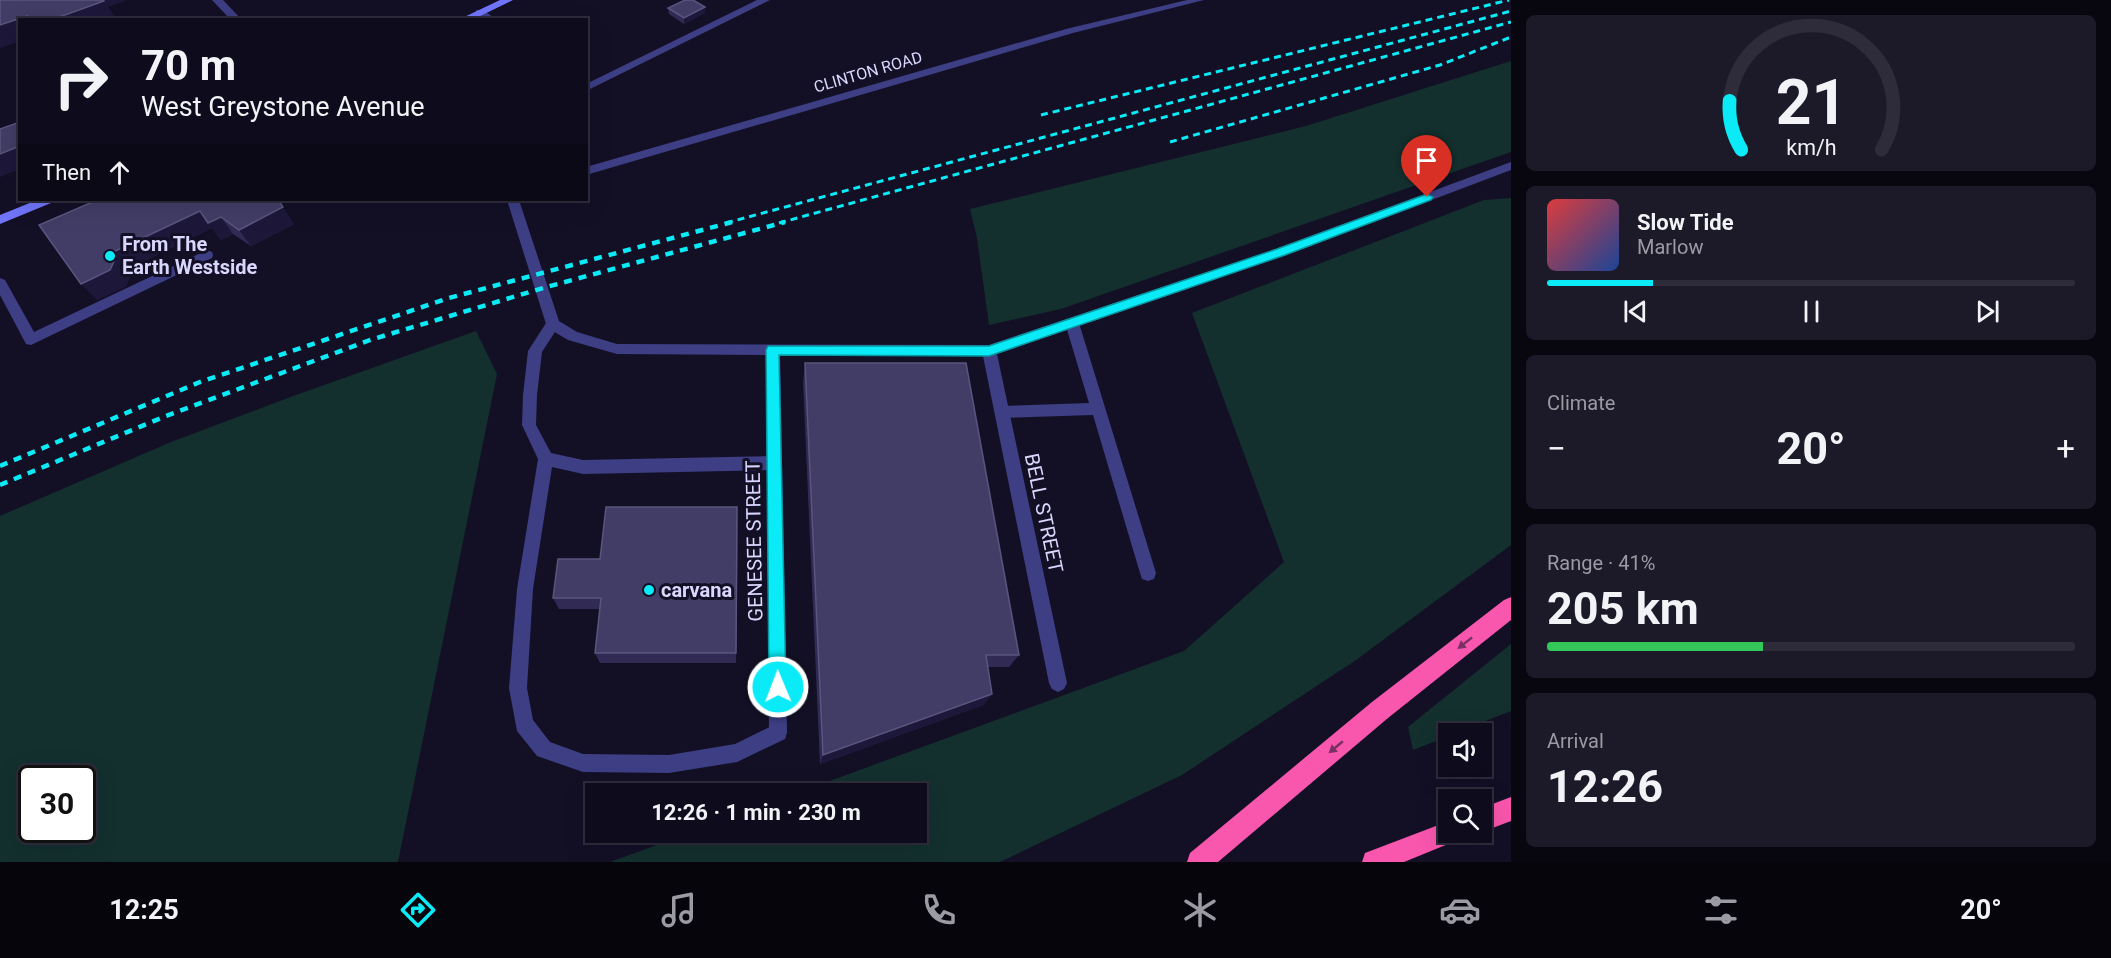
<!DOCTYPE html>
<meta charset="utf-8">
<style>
:root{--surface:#0e0c1c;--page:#1c1a29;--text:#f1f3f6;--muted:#9b9ba3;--line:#2e2c3b;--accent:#0aebf7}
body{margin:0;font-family:Roboto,sans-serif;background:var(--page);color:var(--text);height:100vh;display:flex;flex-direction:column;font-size:22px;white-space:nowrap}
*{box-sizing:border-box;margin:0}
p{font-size:20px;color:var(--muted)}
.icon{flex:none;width:33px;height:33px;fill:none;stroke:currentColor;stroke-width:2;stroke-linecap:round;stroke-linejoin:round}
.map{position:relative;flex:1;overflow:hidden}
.sheet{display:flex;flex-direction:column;gap:15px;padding:15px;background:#08070f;width:600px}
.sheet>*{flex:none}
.top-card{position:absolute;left:18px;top:18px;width:570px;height:183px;border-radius:0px;box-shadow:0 6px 24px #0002,0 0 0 2px var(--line);background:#0e0c1c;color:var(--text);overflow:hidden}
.buttons{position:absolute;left:1438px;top:723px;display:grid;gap:12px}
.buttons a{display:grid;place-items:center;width:54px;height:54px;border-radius:0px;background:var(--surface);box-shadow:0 6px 24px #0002,0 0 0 2px var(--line);font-size:30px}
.speed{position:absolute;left:18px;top:765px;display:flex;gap:12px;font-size:30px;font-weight:700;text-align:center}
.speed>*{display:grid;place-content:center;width:78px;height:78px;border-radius:50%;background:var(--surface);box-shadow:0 6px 24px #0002,0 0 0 2px var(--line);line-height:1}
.speed .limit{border:3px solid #111;border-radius:9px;background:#fff;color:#111}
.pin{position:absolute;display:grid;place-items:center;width:51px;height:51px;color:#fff;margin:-62px -26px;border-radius:50% 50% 50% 0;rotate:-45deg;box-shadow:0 0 6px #0007}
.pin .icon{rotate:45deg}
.me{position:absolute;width:66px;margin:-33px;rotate:359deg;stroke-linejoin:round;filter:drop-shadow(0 0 4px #0008)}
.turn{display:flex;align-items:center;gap:21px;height:126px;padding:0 24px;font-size:27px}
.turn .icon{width:78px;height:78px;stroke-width:2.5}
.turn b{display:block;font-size:42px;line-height:51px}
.then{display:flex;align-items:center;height:57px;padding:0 24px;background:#0003;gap:12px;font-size:22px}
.big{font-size:45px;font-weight:700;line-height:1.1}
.sheet .widget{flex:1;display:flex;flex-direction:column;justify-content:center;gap:9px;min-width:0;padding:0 21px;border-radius:9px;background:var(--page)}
.sheet .dial{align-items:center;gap:0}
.dial svg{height:156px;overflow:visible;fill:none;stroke:var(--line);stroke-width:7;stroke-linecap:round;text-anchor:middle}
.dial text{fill:var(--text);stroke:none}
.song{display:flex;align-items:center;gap:18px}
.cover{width:72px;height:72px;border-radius:9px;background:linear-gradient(135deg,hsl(0 70% 55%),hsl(220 70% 35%))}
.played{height:6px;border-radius:3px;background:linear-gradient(90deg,var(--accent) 20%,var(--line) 20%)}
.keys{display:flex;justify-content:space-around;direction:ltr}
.heat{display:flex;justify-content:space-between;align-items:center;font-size:33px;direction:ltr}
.charge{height:9px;border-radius:4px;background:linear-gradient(90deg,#34c759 41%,var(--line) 0)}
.trip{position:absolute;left:585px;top:783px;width:342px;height:60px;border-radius:0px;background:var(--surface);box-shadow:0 6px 24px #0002,0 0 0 2px var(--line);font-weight:700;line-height:60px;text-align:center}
.dock{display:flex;height:96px;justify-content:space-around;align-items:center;background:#06050b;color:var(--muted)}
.dock .icon{width:42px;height:42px}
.dock .active{color:var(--accent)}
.dock b{font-size:27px;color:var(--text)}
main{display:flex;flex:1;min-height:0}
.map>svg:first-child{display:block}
.green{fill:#13302e;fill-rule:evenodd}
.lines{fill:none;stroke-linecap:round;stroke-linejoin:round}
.lane{fill:#3d3e84;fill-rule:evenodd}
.street{fill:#3d3e84;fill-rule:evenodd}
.secondary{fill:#7175fa;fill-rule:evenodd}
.highway{fill:#f956ad;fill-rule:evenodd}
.rail-far1{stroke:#0aebf7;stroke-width:3;stroke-dasharray:7 5;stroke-linecap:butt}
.rail{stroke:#0aebf7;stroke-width:4.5;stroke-dasharray:8 7;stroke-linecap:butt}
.wall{fill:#302a54}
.shaded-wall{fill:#1d183a}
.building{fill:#423d66;stroke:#5a557e;stroke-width:1.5}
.oneway{fill:#7a3063}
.route{fill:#0aebf7;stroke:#0699a1;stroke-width:1.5}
.poi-dot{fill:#0aebf7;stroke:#131026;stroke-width:2}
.labels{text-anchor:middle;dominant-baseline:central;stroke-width:6;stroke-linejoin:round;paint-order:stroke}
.far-street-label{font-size:16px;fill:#d9d7fe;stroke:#131026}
.poi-label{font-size:20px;font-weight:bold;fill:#d9d7fe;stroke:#131026;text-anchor:start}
.street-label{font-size:20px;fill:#d9d7fe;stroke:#131026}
</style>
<main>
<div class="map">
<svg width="1511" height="862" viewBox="0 0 1511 862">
<rect width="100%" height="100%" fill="#131026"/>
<!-- green -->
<g class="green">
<path d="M1511 61V152L1061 309 989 325 977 238 970 209 1306 126Z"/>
<path d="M1511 198V545L1356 660 1182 775 1000 862H610L690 833 916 832V794L797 793 1184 651 1284 562 1192 313 1484 200Z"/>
<path d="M476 331 497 374 398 862H0V516L171 442 296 395ZM82 778V830H32V778Z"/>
<path d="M1511 644V711L1455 733 1449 734V736L1413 750 1408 727Z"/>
</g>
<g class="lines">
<!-- lane -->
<g class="lane">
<path d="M212 0H223L242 20H231Z"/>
<path d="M757 0H770L586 91V84Z"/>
<path d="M476 10H484L496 20H484L476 14Z"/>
<path d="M207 250 212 252 213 255 212 258 31 345 26 344 0 295V278L5 280 34 332Z"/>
<path d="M1072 318 1079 323 1156 573 1154 579 1148 581 1142 579 1140 573 1093 415 1002 418 997 416 995 412 997 408 1002 406 1089 403 1065 323Z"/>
<path d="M553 319 560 324 542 352 537 395 536 425 551 453 583 460 774 456 779 458 782 463 779 468 774 470 583 474 552 467 533 589 527 688 533 720 550 742 583 754 669 755 735 744 778 723 785 725 787 732 785 739 737 762 669 773 583 772 537 756 517 731 509 688 517 589 538 459 522 425 523 395 528 351 548 320Z"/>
</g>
<!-- street -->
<g class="street">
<path d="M1187 0H1204L1073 33 586 175V167L1066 29Z"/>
<path d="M1511 162V170L1286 255 997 354 1067 683 1064 689 1058 692 1052 689 1049 683 983 356 780 355 787 732 785 739 778 741 771 739 769 732 766 355 617 354 568 340 548 328 546 324 507 200H519L559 321 577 332 617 344 989 345 1276 249Z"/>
</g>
<!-- secondary -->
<g class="secondary">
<path d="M500 0H513L472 20H458Z"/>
<path d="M37 200H53L51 203 0 224V215Z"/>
</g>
<!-- highway -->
<g class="highway">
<path d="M1511 597V620L1388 718 1218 862H1187L1190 853 1372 702 1504 600Z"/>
<path d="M1511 797V821L1482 832V808Z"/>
<path d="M1449 821V832H1462L1458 840 1404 862H1362L1365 853Z"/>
</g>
<!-- rail-far1 -->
<g class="rail-far1">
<path d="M1041 115 1509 0"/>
<path d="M1170 142 1440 65 1511 37"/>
<path d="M726 223 1511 11"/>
<path d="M779 223 1511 22"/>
</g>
<!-- rail -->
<g class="rail">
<path d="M0 466 200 382 449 298 732 222"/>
<path d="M0 485 166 416 370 340 543 288 785 222"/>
</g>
</g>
<!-- wall -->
<g class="wall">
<path d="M668 8 705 13 684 24 669 14Z"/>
<path d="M97 200 294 224 251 246 233 234 221 240 212 228 126 270 130 276 126 286 97 300Z"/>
<path d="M805 363 1019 655 1009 667H988L992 694 983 705 820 764 803 382Z"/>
<path d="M738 520 736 663H600L595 653 600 609H559L553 598 600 559Z"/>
</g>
<!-- shaded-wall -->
<g class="shaded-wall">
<path d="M102 0H124L125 1 108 7 116 18 113 20H51Z"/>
<path d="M705 7V13L684 24V18Z"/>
<path d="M27 16 30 20H20V41L0 48V25Z"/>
<path d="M20 146V169L0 177V154Z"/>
<path d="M283 207 294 224 251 246 239 230Z"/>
<path d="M200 211 221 217 233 234 221 240 212 228 126 270 130 276 126 286 97 300 81 284 111 253Z"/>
<path d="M737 507 738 520 736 663V653Z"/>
<path d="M992 694 983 705 820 764 823 755Z"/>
</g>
<!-- building -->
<g class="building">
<path d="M0 0H103L104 1 51 20H29L27 16 0 25Z"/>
<path d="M685 0H693L705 7 684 18 668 8Z"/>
<path d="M20 122V146L0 154V129Z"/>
<path d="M97 200H278L283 207 239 230 221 217 208 223 200 211 111 253 115 259 110 270 81 284 39 225Z"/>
<path d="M805 363H966L1019 655H986L992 694 823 755Z"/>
<path d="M606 507H737L736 653H595L601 598H553L558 559H600Z"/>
</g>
<!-- one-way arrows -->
<defs><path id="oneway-solid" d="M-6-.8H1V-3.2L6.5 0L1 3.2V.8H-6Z" transform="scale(1.5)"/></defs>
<g class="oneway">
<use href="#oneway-solid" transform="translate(1465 643) rotate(142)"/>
<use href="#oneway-solid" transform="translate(1336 747) rotate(140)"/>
</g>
<!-- route -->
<path class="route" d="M1427 194 1433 197 1431 200 1285 255 989 356 779 355 786 687 783 693 778 696 772 693 769 687 766 350 768 346H989L1277 249Z"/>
<!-- markers -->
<g class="poi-dot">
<circle cx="110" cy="256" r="6"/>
<circle cx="649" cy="590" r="6"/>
</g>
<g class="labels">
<!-- far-street labels -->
<g class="far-street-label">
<text transform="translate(868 72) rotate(-16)">CLINTON ROAD</text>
</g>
<!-- poi labels -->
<g class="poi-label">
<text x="122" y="244">From The<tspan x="122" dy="23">Earth Westside</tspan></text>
<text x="661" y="590">carvana</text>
</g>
<!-- street labels -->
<g class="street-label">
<text transform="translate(1044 513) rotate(78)">BELL STREET</text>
<text transform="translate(754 541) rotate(-91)">GENESEE STREET</text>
</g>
</g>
</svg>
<div class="buttons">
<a><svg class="icon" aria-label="sound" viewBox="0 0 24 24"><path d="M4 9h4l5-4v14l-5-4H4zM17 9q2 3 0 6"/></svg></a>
<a><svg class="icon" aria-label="search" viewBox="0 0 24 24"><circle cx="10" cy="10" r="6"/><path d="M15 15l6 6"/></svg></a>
</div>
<div class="speed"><div class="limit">30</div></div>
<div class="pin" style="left:1427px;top:197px;background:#d93025"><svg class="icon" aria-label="arrive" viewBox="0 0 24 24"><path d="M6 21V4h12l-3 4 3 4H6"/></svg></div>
<svg class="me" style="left:778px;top:687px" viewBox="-20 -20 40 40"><circle r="17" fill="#0aebf7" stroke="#fff" stroke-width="3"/><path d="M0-11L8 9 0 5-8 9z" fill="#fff"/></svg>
<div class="trip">12:26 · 1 min · 230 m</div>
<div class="top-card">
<div class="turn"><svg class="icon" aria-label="right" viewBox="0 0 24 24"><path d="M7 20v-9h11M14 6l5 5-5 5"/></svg><div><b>70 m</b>West Greystone Avenue</div></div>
<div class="then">Then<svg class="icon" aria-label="ahead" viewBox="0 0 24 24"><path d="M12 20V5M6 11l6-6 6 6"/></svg></div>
</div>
</div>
<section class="sheet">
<div class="widget dial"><svg viewBox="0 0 100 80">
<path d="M14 69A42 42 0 1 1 86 69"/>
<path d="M14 69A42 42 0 0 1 8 44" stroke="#0aebf7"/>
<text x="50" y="56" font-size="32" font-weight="700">21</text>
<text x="50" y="72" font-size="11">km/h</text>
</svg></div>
<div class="widget">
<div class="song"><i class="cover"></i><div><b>Slow Tide</b><p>Marlow</p></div></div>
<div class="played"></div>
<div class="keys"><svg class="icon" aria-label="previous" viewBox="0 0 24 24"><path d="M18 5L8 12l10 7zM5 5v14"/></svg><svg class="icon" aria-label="pause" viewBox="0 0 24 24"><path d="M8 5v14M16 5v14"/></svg><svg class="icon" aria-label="next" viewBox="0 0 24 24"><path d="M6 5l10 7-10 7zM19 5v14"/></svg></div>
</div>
<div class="widget"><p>Climate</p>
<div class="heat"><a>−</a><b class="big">20°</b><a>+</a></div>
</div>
<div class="widget"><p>Range · 41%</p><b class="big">205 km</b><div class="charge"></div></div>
<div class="widget"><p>Arrival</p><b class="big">12:26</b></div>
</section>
</main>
<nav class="dock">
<b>12:25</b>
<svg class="icon active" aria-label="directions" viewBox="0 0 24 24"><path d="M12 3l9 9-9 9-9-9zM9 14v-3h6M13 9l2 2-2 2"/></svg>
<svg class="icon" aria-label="music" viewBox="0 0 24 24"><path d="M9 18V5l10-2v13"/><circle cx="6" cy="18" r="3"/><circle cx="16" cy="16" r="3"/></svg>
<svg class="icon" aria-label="phone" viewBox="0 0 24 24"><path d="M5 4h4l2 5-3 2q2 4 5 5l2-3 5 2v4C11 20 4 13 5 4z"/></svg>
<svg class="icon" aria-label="climate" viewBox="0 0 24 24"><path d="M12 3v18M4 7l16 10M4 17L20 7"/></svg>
<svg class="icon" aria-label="car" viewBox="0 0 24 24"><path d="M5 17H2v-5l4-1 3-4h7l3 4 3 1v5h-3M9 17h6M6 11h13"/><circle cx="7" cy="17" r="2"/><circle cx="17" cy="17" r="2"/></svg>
<svg class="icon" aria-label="filters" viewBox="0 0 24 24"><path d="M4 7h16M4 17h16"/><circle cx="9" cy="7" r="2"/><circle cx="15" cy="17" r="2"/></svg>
<b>20°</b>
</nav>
